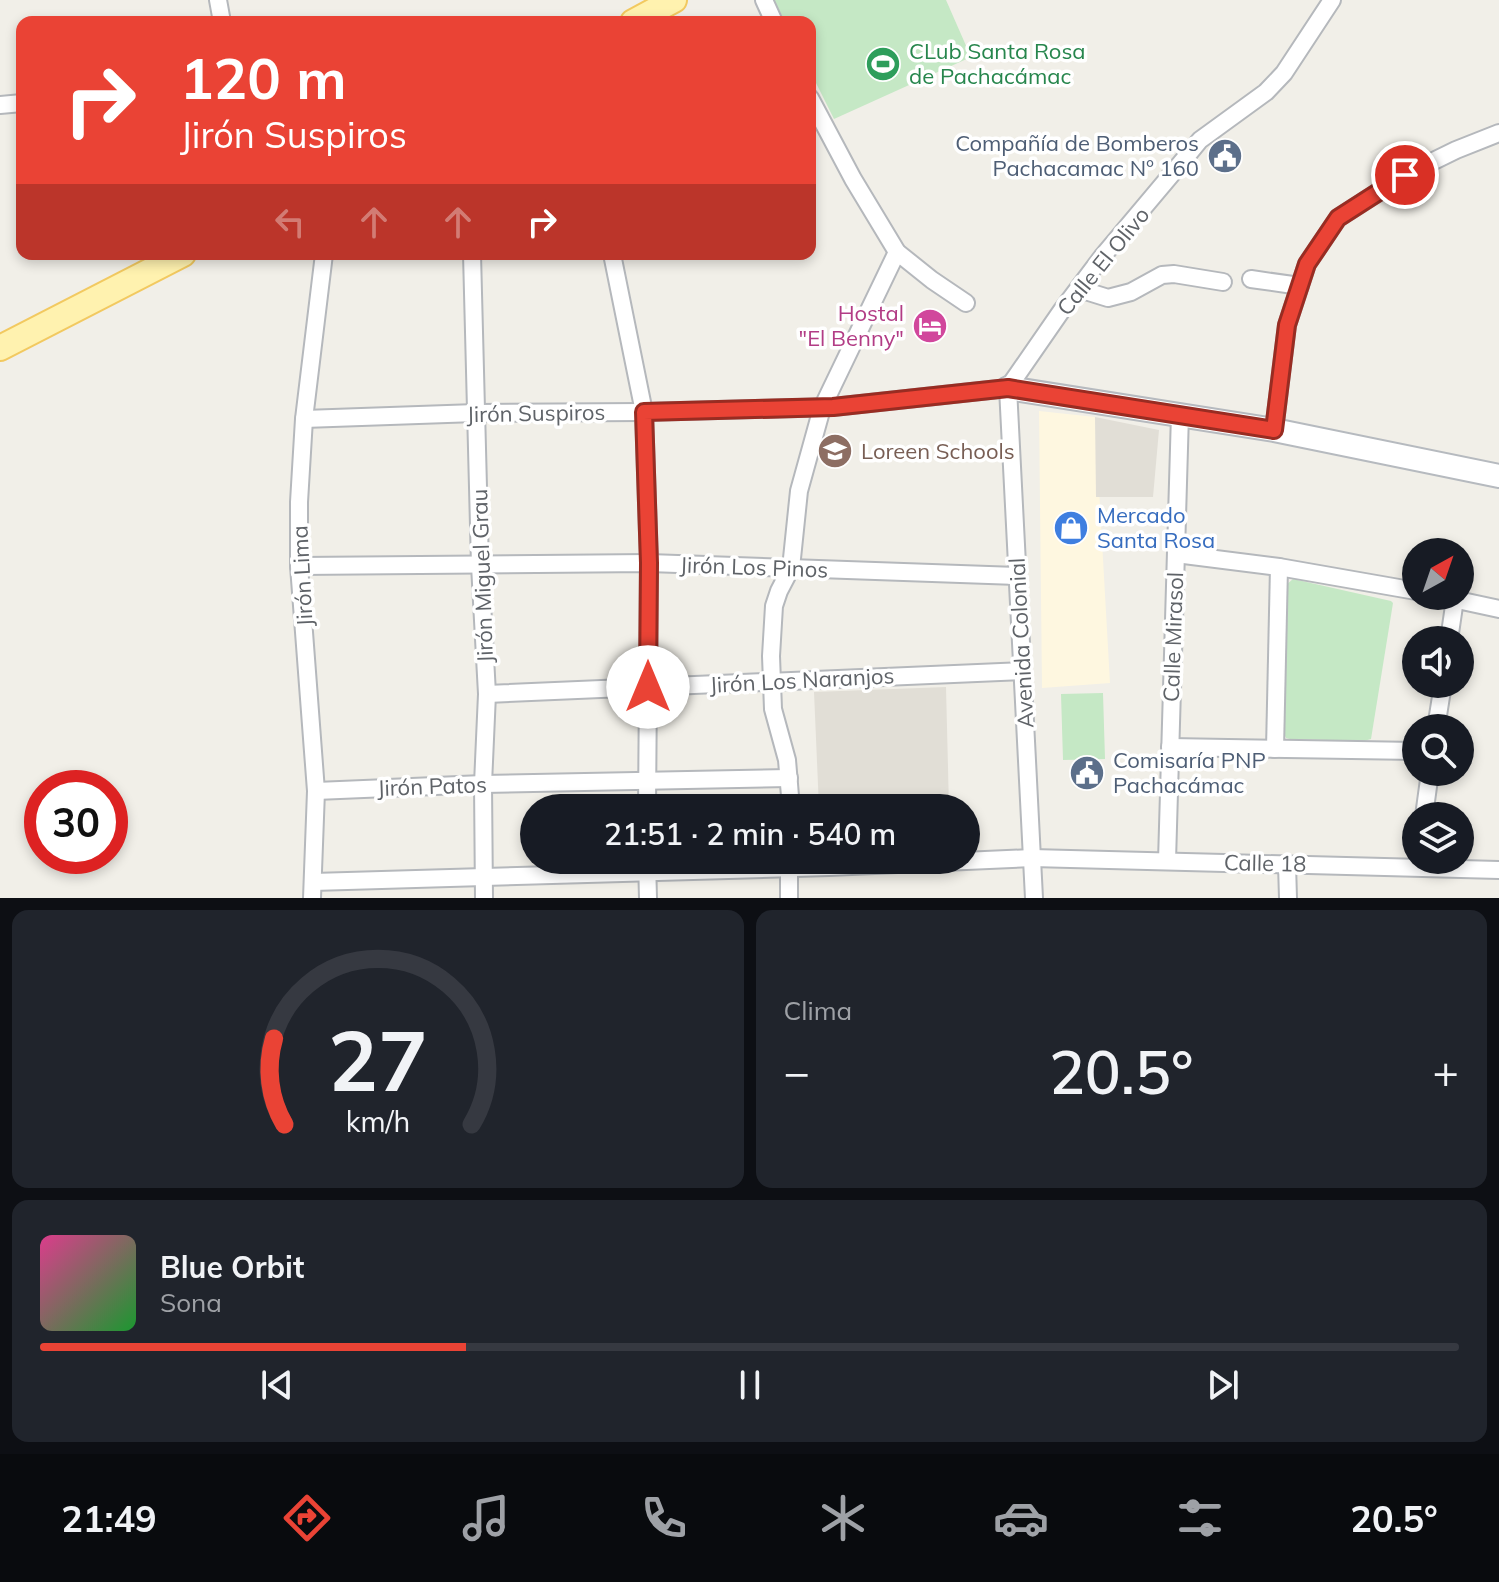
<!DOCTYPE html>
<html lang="es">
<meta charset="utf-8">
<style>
:root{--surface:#171b24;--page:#20242c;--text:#f1f3f6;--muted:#9ea1a6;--line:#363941;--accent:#ea4335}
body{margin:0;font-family:Mulish,sans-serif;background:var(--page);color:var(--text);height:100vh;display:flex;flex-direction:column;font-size:30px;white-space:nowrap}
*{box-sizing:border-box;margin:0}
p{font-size:26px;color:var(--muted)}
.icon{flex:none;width:44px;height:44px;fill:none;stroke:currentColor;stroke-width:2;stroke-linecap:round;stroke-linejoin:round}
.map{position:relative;height:898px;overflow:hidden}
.drawer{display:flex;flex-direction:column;gap:12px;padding:12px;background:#0d0f14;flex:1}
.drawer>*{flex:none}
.hud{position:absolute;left:16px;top:16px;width:800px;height:244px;border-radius:16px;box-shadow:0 4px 12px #0003;background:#ea4335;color:#fff;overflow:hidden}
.needle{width:52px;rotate:40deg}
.tools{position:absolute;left:1402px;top:538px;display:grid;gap:16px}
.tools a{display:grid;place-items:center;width:72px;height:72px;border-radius:50%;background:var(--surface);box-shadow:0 4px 12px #0003;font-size:40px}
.speed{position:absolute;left:24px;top:770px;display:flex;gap:16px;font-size:40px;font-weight:700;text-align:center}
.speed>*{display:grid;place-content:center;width:104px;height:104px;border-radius:50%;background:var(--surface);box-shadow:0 4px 12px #0003;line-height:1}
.speed .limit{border:12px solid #d22;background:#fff;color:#111}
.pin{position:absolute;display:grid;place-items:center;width:68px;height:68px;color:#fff;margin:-34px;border:4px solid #fff;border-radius:50%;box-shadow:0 2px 8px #0007}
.me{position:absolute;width:88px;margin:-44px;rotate:0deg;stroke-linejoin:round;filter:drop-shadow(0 0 6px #0008)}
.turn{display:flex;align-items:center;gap:28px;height:168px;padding:0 32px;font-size:36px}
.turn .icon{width:104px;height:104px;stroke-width:2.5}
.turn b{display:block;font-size:56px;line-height:68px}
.lanes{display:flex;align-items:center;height:76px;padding:0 32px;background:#0003;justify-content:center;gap:40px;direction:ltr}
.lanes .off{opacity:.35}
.big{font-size:60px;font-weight:600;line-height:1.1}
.drawer .widget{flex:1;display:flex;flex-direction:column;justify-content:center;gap:12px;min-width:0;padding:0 28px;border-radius:16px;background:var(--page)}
.drawer .dial{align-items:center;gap:0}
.dial svg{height:208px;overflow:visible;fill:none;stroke:var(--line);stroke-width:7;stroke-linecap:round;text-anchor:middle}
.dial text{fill:var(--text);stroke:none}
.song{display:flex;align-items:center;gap:24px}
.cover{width:96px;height:96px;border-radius:12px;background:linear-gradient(135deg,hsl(330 70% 55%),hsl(130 70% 35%))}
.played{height:8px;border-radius:4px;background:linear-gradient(90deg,var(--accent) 30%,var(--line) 30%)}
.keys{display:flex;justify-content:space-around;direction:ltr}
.heat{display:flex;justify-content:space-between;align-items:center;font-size:44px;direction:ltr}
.drawer .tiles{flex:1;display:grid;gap:12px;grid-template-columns:1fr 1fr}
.widget:last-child{grid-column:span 2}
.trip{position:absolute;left:520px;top:794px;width:460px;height:80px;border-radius:40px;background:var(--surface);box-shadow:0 4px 12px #0003;font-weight:600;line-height:80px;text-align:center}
.tabs{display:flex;height:128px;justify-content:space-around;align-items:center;background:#090b0e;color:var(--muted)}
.tabs .icon{width:56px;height:56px}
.tabs .active{color:var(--accent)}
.tabs b{font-size:36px;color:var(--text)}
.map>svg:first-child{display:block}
.commercial{fill:#fef7e0}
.education{fill:#e1ded6}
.green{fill:#c5e8c5}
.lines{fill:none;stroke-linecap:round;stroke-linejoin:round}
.street-casing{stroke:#b5b8bc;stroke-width:20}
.secondary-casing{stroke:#b6babf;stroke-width:26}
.primary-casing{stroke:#f2c960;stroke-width:28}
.street{stroke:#fff;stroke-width:16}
.secondary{stroke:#fff;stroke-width:22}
.primary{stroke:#fff2af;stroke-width:24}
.route-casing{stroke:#982c22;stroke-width:20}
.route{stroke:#ea4335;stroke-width:14}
.labels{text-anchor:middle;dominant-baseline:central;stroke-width:7;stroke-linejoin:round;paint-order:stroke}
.leisure-label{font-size:22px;fill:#27864d;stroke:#fff;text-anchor:start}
.service-label{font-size:22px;fill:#4e5e75;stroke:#fff;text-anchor:end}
.street-label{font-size:22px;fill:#5f6368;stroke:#fff}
.hotel-label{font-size:22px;fill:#b23c85;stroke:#fff;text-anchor:end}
.education-label{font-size:22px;fill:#785e54;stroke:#fff;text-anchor:start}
.shop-label{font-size:22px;fill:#366cbe;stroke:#fff;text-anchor:start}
</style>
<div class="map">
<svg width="1499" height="898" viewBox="0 0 1499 898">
<rect width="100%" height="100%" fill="#f1efe8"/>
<!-- commercial -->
<path class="commercial" d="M1039 411 1095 417 1110 683 1042 688Z"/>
<!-- education -->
<g class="education">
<path d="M1095 417 1159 430 1153 497H1096Z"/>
<path d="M946 687 949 808H819L814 692Z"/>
</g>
<!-- green -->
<g class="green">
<path d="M774 0H946L971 57 834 119 810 71V22H785Z"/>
<path d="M1293 579 1391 601 1393 603 1371 739 1364 741 1290 739 1286 738 1284 734 1286 585Z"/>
<path d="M1103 693 1105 759 1063 760 1061 694Z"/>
</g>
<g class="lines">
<!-- street casing -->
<g class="street-casing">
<g id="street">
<path d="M218 0 222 22"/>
<path d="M764 0 774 22"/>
<path d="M810 98 853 179 897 252 932 280 966 303"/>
<path d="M0 105 22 103"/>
<path d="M472 254 480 565 487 694 483 784 484 898"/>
<path d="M612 254 644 412 649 563 647 808"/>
<path d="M1251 279 1300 286"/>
<path d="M1079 289 1108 298 1131 292 1162 275 1174 274 1223 282"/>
<path d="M1008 388 1034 898"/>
<path d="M1008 388 1062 310 1102 257 1181 163 1200 140 1266 92 1284 73 1332 0"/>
<path d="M304 419 476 413 644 412 833 407 1008 388"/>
<path d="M1274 430 1287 325 1307 264 1338 218 1405 175 1456 150 1499 133"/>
<path d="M1176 554 1279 567 1416 591"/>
<path d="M299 566 649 563 1017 576"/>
<path d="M1439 596 1499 609"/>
<path d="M1449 640 1455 599"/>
<path d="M487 694 1022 671"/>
<path d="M1436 728 1443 684"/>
<path d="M1170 747 1416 751"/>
<path d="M1275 749 1279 567"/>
<path d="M316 791 483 784 789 778"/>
<path d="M791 808 787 760 773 709 771 656 774 606 779 591 791 568 799 491 822 408 897 252"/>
<path d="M1424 816 1430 772"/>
<path d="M647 860 648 898"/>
<path d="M789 860V898"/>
<path d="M1167 861 1180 414"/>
<path d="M1287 864 1288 898"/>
<path d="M313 882 829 867 1032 858 1499 870"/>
<path d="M312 898 316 791 299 566V502L304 419 324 254"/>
</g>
</g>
<!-- secondary casing -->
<g class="secondary-casing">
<path id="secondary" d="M1008 388 1274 430 1499 476"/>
</g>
<!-- primary casing -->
<g class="primary-casing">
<g id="primary">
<path d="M633 22 674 0"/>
<path d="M0 348 183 254"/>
</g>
</g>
<!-- street -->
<use href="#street" class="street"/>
<!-- secondary -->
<use href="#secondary" class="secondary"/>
<!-- primary -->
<use href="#primary" class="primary"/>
</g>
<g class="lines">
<!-- route casing -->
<g class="route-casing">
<path id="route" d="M648 687 649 563 644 412 833 407 1008 388 1274 430 1287 325 1307 264 1338 218 1405 175"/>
</g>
<!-- route -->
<use href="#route" class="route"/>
</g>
<!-- icons -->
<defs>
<g id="stadium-disc" transform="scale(1.8)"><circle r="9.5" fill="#2e9e5b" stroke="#fff"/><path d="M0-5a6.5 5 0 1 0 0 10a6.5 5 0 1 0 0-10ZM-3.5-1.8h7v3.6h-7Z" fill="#fff"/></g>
<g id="civic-disc" transform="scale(1.8)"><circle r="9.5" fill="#5c6f8a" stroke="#fff"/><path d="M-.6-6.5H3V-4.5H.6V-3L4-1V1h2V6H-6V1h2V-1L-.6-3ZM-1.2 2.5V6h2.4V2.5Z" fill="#fff"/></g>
<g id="hotel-disc" transform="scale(1.8)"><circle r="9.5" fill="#d1479c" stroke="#fff"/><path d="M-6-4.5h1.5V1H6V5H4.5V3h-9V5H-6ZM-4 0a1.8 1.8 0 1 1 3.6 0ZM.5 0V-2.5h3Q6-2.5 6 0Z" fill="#fff"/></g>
<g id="school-disc" transform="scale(1.8)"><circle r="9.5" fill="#8d6e63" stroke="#fff"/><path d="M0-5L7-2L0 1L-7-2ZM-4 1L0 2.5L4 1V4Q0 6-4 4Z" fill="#fff"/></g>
<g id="shop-disc" transform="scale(1.8)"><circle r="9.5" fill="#3f7fe0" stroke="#fff"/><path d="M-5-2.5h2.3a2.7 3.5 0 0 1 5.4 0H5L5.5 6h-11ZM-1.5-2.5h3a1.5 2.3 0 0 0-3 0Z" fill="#fff"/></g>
</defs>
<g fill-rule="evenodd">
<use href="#stadium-disc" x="883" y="64"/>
<use href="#civic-disc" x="1225" y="156"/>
<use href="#hotel-disc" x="930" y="326"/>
<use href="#school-disc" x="835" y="451"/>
<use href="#shop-disc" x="1071" y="528"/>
<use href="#civic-disc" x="1087" y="773"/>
</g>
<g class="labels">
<!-- leisure labels -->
<g class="leisure-label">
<text x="909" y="51">CLub Santa Rosa<tspan x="909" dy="25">de Pachacámac</tspan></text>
</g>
<!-- service labels -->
<g class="service-label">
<text x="1199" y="143">Compañía de Bomberos<tspan x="1199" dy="25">Pachacamac Nº 160</tspan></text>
<text x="1113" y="760" text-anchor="start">Comisaría PNP<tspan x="1113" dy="25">Pachacámac</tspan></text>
</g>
<!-- street labels -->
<g class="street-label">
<text transform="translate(1103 261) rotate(-51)">Calle El Olivo</text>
<text transform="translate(536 413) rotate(-1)">Jirón Suspiros</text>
<text transform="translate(754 567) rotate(2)">Jirón Los Pinos</text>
<text transform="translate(302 576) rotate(-93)">Jirón Lima</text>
<text transform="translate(482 576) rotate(-92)">Jirón Miguel Grau</text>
<text transform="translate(1173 637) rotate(-88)">Calle Mirasol</text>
<text transform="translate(1021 643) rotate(-93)">Avenida Colonial</text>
<text transform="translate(802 680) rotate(-3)">Jirón Los Naranjos</text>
<text transform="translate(432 786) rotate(-2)">Jirón Patos</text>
<text transform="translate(1265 863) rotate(1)">Calle 18</text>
</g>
<!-- hotel labels -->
<g class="hotel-label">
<text x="904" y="313">Hostal<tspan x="904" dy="25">"El Benny"</tspan></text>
</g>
<!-- education labels -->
<g class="education-label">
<text x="861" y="451">Loreen Schools</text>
</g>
<!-- shop labels -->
<g class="shop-label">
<text x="1097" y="515">Mercado<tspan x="1097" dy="25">Santa Rosa</tspan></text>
</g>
</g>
</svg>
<div class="tools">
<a><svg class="needle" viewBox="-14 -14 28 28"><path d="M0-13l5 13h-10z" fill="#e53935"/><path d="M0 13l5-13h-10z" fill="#9ea1a6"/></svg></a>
<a><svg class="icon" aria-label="sound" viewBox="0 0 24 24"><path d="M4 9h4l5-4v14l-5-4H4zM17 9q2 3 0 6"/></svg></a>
<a><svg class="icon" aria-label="search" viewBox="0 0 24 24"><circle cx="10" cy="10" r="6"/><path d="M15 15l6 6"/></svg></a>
<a><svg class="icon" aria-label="layers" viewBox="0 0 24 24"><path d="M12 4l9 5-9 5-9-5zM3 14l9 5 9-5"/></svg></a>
</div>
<div class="speed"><div class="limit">30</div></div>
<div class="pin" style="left:1405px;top:175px;background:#d93025"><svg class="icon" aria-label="arrive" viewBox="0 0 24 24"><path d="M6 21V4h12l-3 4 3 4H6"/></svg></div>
<svg class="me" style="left:648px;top:687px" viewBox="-20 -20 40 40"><circle r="19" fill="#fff"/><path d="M0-13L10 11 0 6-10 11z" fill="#ea4335"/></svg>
<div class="trip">21:51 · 2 min · 540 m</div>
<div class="hud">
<div class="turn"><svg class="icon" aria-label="right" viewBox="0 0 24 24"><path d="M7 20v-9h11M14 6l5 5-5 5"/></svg><div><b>120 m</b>Jirón Suspiros</div></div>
<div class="lanes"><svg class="icon off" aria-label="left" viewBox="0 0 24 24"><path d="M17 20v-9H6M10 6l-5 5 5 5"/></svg><svg class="icon off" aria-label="ahead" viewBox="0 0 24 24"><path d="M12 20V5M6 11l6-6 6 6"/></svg><svg class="icon off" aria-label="ahead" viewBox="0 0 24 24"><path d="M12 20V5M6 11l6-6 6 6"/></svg><svg class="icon" aria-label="right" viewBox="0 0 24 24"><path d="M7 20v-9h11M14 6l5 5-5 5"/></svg></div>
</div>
</div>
<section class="drawer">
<div class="tiles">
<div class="widget dial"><svg viewBox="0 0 100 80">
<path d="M14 69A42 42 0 1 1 86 69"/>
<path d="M14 69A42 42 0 0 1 10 36" stroke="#ea4335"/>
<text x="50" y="56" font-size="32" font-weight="700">27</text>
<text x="50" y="72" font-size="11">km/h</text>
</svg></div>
<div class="widget"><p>Clima</p>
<div class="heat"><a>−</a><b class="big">20.5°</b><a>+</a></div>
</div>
<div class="widget">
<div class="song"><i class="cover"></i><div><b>Blue Orbit</b><p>Sona</p></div></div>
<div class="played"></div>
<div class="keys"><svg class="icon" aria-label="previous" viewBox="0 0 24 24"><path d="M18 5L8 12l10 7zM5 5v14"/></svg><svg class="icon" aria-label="pause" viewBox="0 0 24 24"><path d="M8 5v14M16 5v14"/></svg><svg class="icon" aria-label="next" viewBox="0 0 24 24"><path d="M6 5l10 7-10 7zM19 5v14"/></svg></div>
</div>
</div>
</section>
<nav class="tabs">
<b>21:49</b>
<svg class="icon active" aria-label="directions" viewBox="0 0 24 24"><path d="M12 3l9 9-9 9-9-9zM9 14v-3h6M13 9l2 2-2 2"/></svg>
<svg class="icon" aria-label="music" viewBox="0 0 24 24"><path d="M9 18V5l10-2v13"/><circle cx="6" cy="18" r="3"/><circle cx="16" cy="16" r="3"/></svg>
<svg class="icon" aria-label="phone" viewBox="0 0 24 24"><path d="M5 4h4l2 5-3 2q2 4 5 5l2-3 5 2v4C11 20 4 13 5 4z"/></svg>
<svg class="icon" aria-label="climate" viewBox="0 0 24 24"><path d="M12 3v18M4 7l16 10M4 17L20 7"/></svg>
<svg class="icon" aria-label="car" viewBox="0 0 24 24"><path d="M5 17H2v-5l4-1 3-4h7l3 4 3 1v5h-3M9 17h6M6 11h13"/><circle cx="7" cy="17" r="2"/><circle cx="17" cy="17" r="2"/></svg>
<svg class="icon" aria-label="filters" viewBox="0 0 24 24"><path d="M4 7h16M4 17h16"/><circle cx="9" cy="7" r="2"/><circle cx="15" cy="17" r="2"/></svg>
<b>20.5°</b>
</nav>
